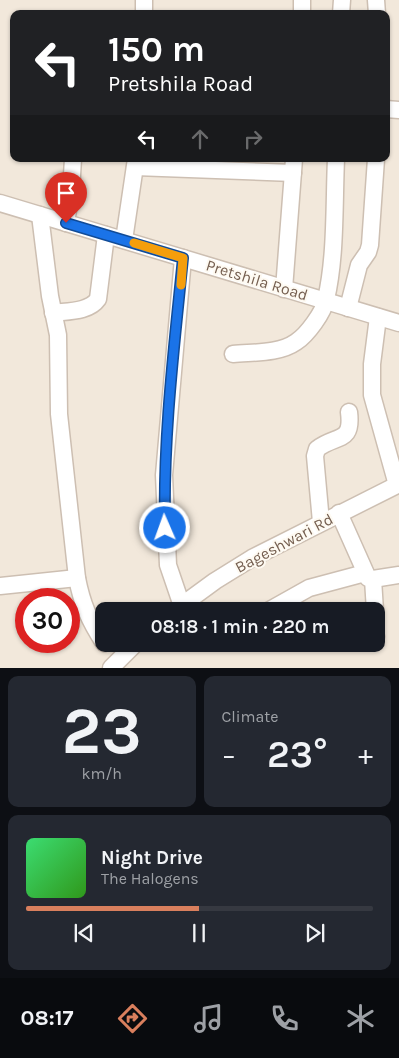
<!DOCTYPE html>
<meta charset="utf-8">
<style>
:root{--surface:#171b24;--page:#242831;--text:#f1f3f6;--muted:#9ea1a6;--line:#363941;--accent:#d97f5d}
body{margin:0;font-family:Karla,sans-serif;background:var(--page);color:var(--text);height:100vh;display:flex;flex-direction:column;font-size:19px;white-space:nowrap}
*{box-sizing:border-box;margin:0}
p{font-size:16px;color:var(--muted)}
.icon{flex:none;width:28px;height:28px;fill:none;stroke:currentColor;stroke-width:2;stroke-linecap:round;stroke-linejoin:round}
.map{position:relative;height:668px;overflow:hidden}
.panel{display:flex;flex-direction:column;gap:8px;padding:8px;background:#0d0f14;flex:1}
.panel>*{flex:none}
.guide{position:absolute;left:10px;top:10px;width:380px;height:152px;border-radius:10px;box-shadow:0 1px 4px #0004;background:#202124;color:#fff;overflow:hidden}
.speed{position:absolute;left:15px;top:588px;display:flex;gap:10px;font-size:25px;font-weight:700;text-align:center}
.speed>*{display:grid;place-content:center;width:65px;height:65px;border-radius:50%;background:var(--surface);box-shadow:0 1px 4px #0004;line-height:1}
.speed .limit{border:8px solid #d22;background:#fff;color:#111}
.pin{position:absolute;display:grid;place-items:center;width:42px;height:42px;color:#fff;margin:-51px -21px;border-radius:50% 50% 50% 0;rotate:-45deg;box-shadow:0 0 5px #0007}
.pin .icon{rotate:45deg}
.me{position:absolute;width:55px;margin:-28px;rotate:358deg;stroke-linejoin:round;filter:drop-shadow(0 0 4px #0008)}
.turn{display:flex;align-items:center;gap:18px;height:105px;padding:0 15px;font-size:22px}
.turn .icon{width:65px;height:65px;stroke-width:2.5}
.turn b{display:block;font-size:35px;line-height:42px}
.lanes{display:flex;align-items:center;height:48px;padding:0 15px;background:#0003;justify-content:center;gap:25px;direction:ltr}
.lanes .off{opacity:.35}
.big{font-size:38px;font-weight:600;line-height:1.1}
.panel .widget{flex:1;display:flex;flex-direction:column;justify-content:center;gap:8px;min-width:0;padding:0 18px;border-radius:10px;background:var(--page)}
.panel .dial{align-items:center;gap:0}
.dial b{font-size:65px;line-height:1}
.song{display:flex;align-items:center;gap:15px}
.cover{width:60px;height:60px;border-radius:8px;background:linear-gradient(135deg,hsl(140 70% 55%),hsl(110 70% 35%))}
.played{height:5px;border-radius:2px;background:linear-gradient(90deg,var(--accent) 50%,var(--line) 50%)}
.keys{display:flex;justify-content:space-around;direction:ltr}
.heat{display:flex;justify-content:space-between;align-items:center;font-size:28px;direction:ltr}
.panel .tiles{flex:1;display:grid;gap:8px;grid-template-columns:1fr 1fr}
.widget:last-child{grid-column:span 2}
.trip{position:absolute;left:95px;top:602px;width:290px;height:50px;border-radius:10px;background:var(--surface);box-shadow:0 1px 4px #0004;font-weight:600;line-height:50px;text-align:center}
.tab-bar{display:flex;height:80px;justify-content:space-around;align-items:center;background:#090b0e;color:var(--muted)}
.tab-bar .icon{width:35px;height:35px}
.tab-bar .active{color:var(--accent)}
.tab-bar b{font-size:22px;color:var(--text)}
.map>svg:first-child{display:block}
.residential{fill:#f2e8db;fill-rule:evenodd}
.lines{fill:none;stroke-linecap:round;stroke-linejoin:round}
.minor-casing{stroke:#cdbfb2;stroke-width:19}
.minor{stroke:#fff;stroke-width:16}
.route-casing{stroke:#114b97;stroke-width:12}
.route{stroke:#1a73e8;stroke-width:9}
.slow{stroke:#f59e0b;stroke-width:9}
.labels{text-anchor:middle;dominant-baseline:central;stroke-width:4;stroke-linejoin:round;paint-order:stroke}
.street-label{font-size:16px;fill:#755f50;stroke:#fefaf2}
</style>
<div class="map">
<svg width="399" height="668" viewBox="0 0 399 668">
<rect width="100%" height="100%" fill="#fbf6ec"/>
<!-- residential -->
<path class="residential" d="M0 0H399V668H0ZM14 14H386V159H14ZM26 599H69V641H26ZM104 611H376V644H104Z"/>
<g class="lines">
<!-- minor casing -->
<g class="minor-casing">
<g id="minor">
<path d="M376 0 377 14"/>
<path d="M144 14V0"/>
<path d="M302 14V0"/>
<path d="M341 14 342 0"/>
<path d="M386 109 399 110"/>
<path d="M135 167 293 173"/>
<path d="M0 203 399 323"/>
<path d="M40 215 50 296 58 335 59 414 77 578C82 604 89 620 104 643"/>
<path d="M66 223 71 191 73 159"/>
<path d="M124 240 136 159"/>
<path d="M284 289 294 159"/>
<path d="M348 308 359 265 368 252 370 245 376 159"/>
<path d="M53 313C68 311 89 312 98 299L106 235"/>
<path d="M378 317 372 364V395L397 485"/>
<path d="M233 354C253 352 279 354 296 342 307 335 324 312 326 299 336 257 334 203 336 159"/>
<path d="M339 513 368 578 373 579 399 575"/>
<path d="M321 522 315 456 317 449C336 434 353 444 349 412"/>
<path d="M373 579 375 611"/>
<path d="M0 586 77 578"/>
<path d="M182 606 168 565 164 475 183 258"/>
<path d="M174 611 215 581 252 558 399 484"/>
<path d="M268 611 309 588 365 573"/>
<path d="M376 636V637"/>
<path d="M111 668 135 644"/>
</g>
</g>
<!-- minor -->
<use href="#minor" class="minor"/>
</g>
<g class="lines">
<!-- route casing -->
<g class="route-casing">
<path id="route" d="M66 223 183 258C174 348 163 437 165 528"/>
</g>
<!-- route -->
<use href="#route" class="route"/>
<!-- slow -->
<path class="slow" d="M134 243 183 258 181 285"/>
</g>
<g class="labels">
<!-- street labels -->
<g class="street-label">
<text transform="translate(257 280) rotate(17)">Pretshila Road</text>
<text transform="translate(284 543) rotate(-28)">Bageshwari Rd</text>
</g>
</g>
</svg>
<div class="speed"><div class="limit">30</div></div>
<div class="pin" style="left:66px;top:223px;background:#d93025"><svg class="icon" aria-label="arrive" viewBox="0 0 24 24"><path d="M6 21V4h12l-3 4 3 4H6"/></svg></div>
<svg class="me" style="left:165px;top:528px" viewBox="-20 -20 40 40"><circle r="17" fill="#1a73e8" stroke="#fff" stroke-width="3"/><path d="M0-11L8 9 0 5-8 9z" fill="#fff"/></svg>
<div class="trip">08:18 · 1 min · 220 m</div>
<div class="guide">
<div class="turn"><svg class="icon" aria-label="left" viewBox="0 0 24 24"><path d="M17 20v-9H6M10 6l-5 5 5 5"/></svg><div><b>150 m</b>Pretshila Road</div></div>
<div class="lanes"><svg class="icon" aria-label="left" viewBox="0 0 24 24"><path d="M17 20v-9H6M10 6l-5 5 5 5"/></svg><svg class="icon off" aria-label="ahead" viewBox="0 0 24 24"><path d="M12 20V5M6 11l6-6 6 6"/></svg><svg class="icon off" aria-label="right" viewBox="0 0 24 24"><path d="M7 20v-9h11M14 6l5 5-5 5"/></svg></div>
</div>
</div>
<section class="panel">
<div class="tiles">
<div class="widget dial"><b>23</b><p>km/h</p></div>
<div class="widget"><p>Climate</p>
<div class="heat"><a>−</a><b class="big">23°</b><a>+</a></div>
</div>
<div class="widget">
<div class="song"><i class="cover"></i><div><b>Night Drive</b><p>The Halogens</p></div></div>
<div class="played"></div>
<div class="keys"><svg class="icon" aria-label="previous" viewBox="0 0 24 24"><path d="M18 5L8 12l10 7zM5 5v14"/></svg><svg class="icon" aria-label="pause" viewBox="0 0 24 24"><path d="M8 5v14M16 5v14"/></svg><svg class="icon" aria-label="next" viewBox="0 0 24 24"><path d="M6 5l10 7-10 7zM19 5v14"/></svg></div>
</div>
</div>
</section>
<nav class="tab-bar">
<b>08:17</b>
<svg class="icon active" aria-label="directions" viewBox="0 0 24 24"><path d="M12 3l9 9-9 9-9-9zM9 14v-3h6M13 9l2 2-2 2"/></svg>
<svg class="icon" aria-label="music" viewBox="0 0 24 24"><path d="M9 18V5l10-2v13"/><circle cx="6" cy="18" r="3"/><circle cx="16" cy="16" r="3"/></svg>
<svg class="icon" aria-label="phone" viewBox="0 0 24 24"><path d="M5 4h4l2 5-3 2q2 4 5 5l2-3 5 2v4C11 20 4 13 5 4z"/></svg>
<svg class="icon" aria-label="climate" viewBox="0 0 24 24"><path d="M12 3v18M4 7l16 10M4 17L20 7"/></svg>
</nav>
